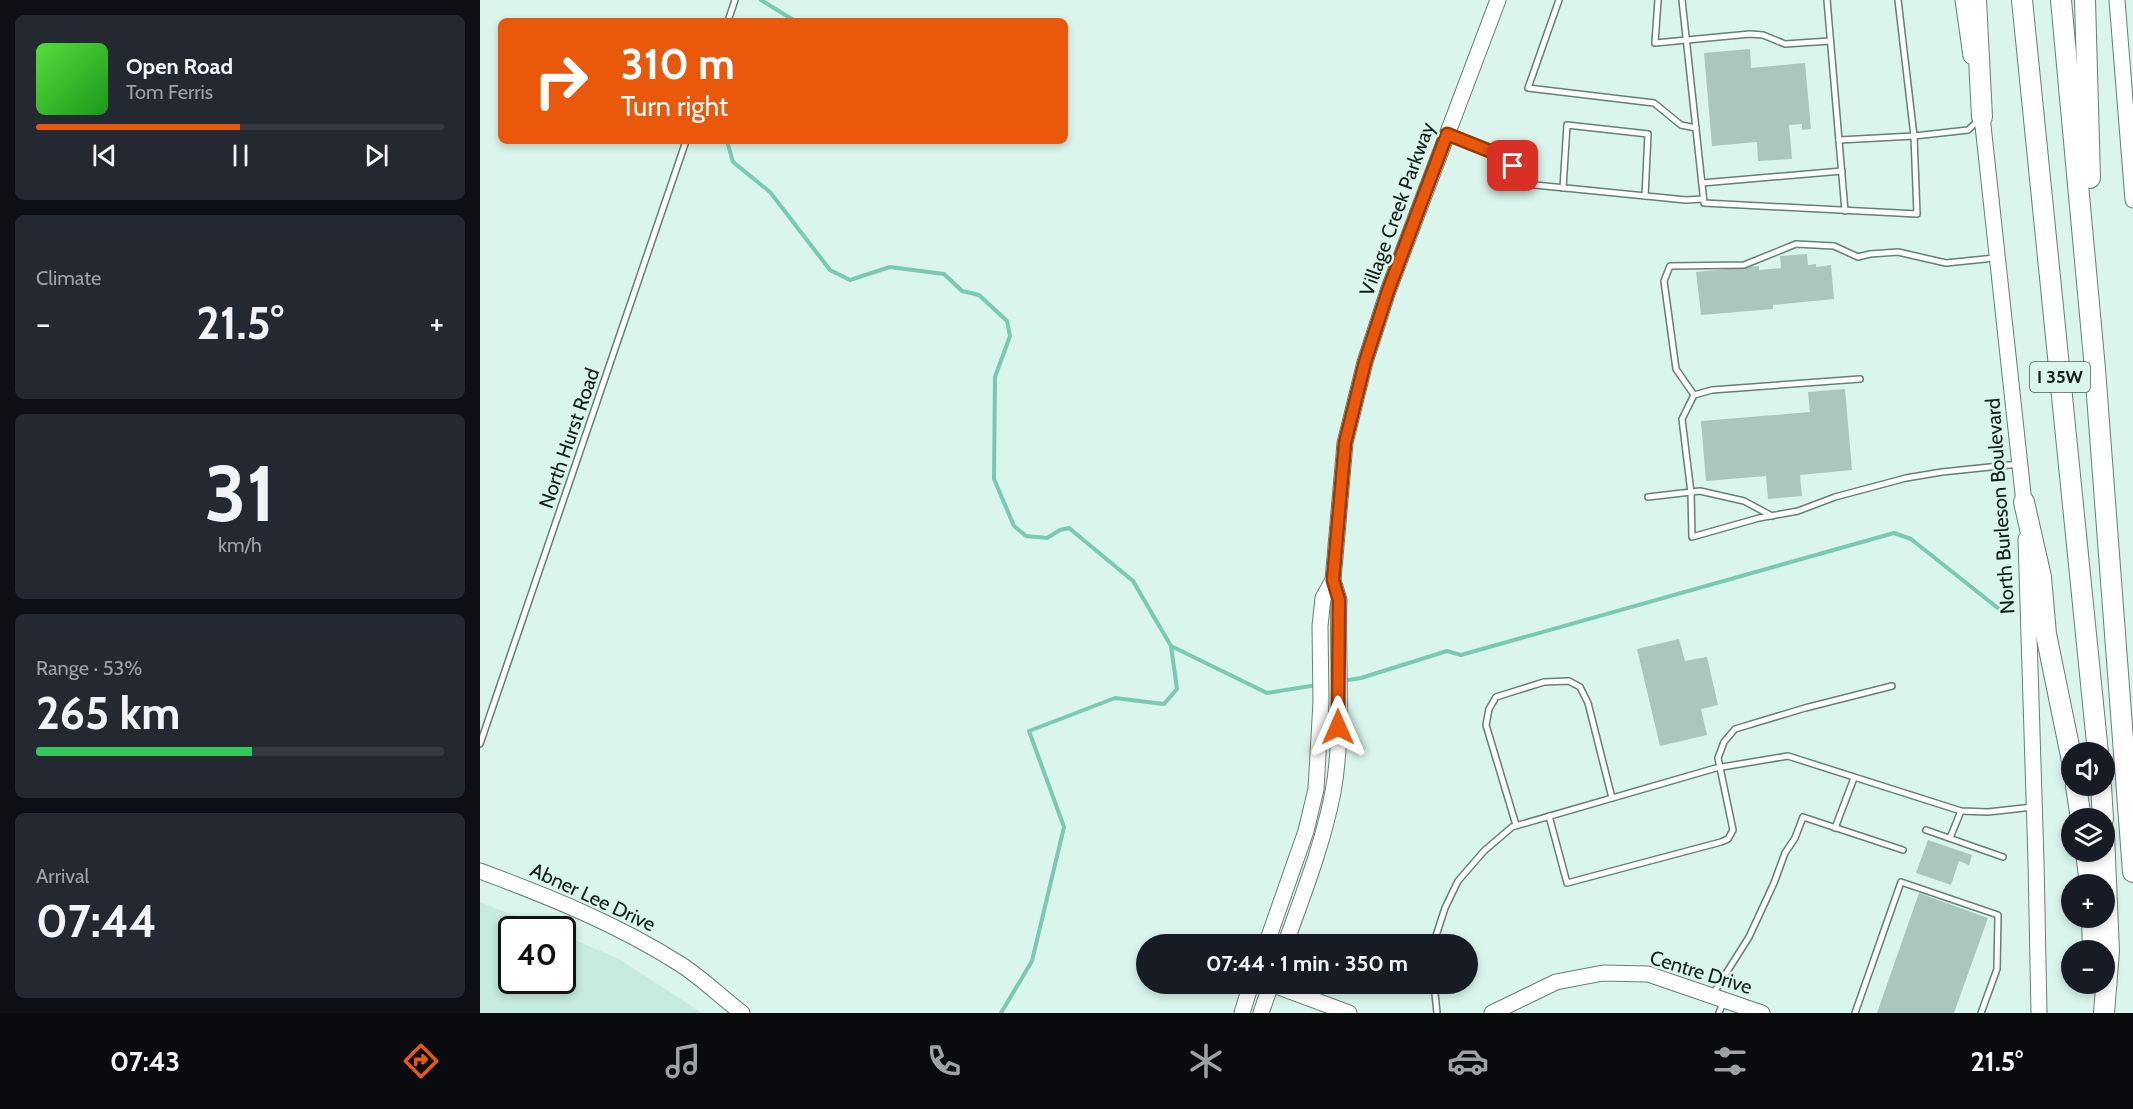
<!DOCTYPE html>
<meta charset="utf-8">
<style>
:root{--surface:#171b24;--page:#242831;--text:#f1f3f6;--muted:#9ea1a6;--line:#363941;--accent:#ea580c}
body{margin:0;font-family:Cabin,sans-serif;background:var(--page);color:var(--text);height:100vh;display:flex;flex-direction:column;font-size:22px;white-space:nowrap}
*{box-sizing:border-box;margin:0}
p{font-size:20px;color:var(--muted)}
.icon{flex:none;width:33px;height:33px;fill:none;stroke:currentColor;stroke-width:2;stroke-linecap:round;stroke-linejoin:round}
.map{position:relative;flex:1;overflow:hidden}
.sheet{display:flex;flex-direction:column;gap:15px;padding:15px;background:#0d0f14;width:480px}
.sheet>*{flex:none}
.hud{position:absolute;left:18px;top:18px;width:570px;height:126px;border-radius:9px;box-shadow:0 3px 9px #0003;background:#ea580c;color:#fff;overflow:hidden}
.tools{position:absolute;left:1581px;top:742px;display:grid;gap:12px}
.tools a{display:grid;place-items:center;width:54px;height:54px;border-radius:50%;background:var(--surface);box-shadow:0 3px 9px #0003;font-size:30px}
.speed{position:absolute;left:18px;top:916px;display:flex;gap:12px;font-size:30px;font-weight:700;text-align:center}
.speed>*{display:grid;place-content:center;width:78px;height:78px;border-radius:50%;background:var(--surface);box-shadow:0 3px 9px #0003;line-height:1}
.speed .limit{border:3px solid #111;border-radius:9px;background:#fff;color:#111}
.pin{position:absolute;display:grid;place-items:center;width:51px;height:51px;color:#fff;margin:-26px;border-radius:12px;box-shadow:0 3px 9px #0006}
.me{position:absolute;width:66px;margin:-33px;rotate:0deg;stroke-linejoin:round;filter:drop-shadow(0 0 4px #0008)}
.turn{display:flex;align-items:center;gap:21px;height:126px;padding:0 24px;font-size:27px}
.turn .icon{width:78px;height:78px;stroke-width:2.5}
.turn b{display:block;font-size:42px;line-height:51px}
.big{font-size:45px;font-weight:700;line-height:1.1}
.sheet .card{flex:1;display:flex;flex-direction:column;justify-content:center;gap:9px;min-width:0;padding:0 21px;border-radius:9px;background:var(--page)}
.sheet .dial{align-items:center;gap:0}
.dial b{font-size:78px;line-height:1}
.song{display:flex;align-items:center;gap:18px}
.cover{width:72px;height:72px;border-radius:9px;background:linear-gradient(135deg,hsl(110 70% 55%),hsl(120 70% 35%))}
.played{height:6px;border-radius:3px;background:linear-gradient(90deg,var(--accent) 50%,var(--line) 50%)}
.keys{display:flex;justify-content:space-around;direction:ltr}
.heat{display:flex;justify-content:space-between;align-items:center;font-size:33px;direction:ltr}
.charge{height:9px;border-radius:4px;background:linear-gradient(90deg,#34c759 53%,var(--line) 0)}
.trip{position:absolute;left:656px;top:934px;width:342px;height:60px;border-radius:30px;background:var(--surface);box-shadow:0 3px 9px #0003;font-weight:700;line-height:60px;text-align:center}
.menu{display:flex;height:96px;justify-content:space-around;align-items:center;background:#090b0e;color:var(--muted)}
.menu .icon{width:42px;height:42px}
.menu .current{color:var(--accent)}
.menu b{font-size:27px;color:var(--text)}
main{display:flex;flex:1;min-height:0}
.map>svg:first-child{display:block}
.built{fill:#c7ebdf}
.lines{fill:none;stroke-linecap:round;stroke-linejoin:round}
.stream{stroke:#7ac9b2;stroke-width:4}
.building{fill:#abc6bd}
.lane-casing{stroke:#667f77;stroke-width:8}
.secondary-casing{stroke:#667f77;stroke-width:17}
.highway-casing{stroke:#667f77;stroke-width:22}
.lane{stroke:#fff;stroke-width:5}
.secondary{stroke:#fff;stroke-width:15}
.highway{stroke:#fff;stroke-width:20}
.route-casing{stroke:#983908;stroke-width:15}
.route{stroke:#ea580c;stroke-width:10}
.labels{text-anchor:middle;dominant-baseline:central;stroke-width:5;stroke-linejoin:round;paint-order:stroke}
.shield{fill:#d9f5ec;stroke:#4f5e5a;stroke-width:1.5}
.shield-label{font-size:18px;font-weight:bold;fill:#141e1b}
.street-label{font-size:20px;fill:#141e1b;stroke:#d9f5ec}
</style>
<main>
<section class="sheet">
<div class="card">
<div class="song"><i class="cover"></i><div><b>Open Road</b><p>Tom Ferris</p></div></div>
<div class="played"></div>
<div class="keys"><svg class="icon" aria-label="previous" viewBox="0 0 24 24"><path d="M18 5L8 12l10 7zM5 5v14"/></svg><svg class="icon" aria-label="pause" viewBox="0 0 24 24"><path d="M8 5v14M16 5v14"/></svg><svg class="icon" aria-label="next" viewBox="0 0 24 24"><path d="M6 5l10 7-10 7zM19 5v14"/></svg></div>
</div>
<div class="card"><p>Climate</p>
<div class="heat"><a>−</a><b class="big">21.5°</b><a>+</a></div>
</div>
<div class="card dial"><b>31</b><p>km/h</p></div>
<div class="card"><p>Range · 53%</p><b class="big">265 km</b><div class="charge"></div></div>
<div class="card"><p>Arrival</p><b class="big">07:44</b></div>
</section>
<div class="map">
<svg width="1653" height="1013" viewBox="0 0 1653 1013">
<rect width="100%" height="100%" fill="#d9f5ec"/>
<!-- built -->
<path class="built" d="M0 902 70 930H32V981H82L83 935 139 959 222 1013H0Z"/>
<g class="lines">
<!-- stream -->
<g class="stream">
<path d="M281 0 315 21"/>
<path d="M247 141 253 162 290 192 350 270 370 280 410 267 464 274 482 291 499 295 527 321 530 336 515 377 514 479 534 526 546 536 567 538 580 530 589 528 653 581 691 646 787 693 837 685"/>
<path d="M862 681 881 678 967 651 981 655 1414 533 1431 539 1524 613"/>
<path d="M521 1013 552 961 584 827 549 731 635 698 684 704 697 689 691 646"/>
</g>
</g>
<!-- building -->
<g class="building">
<path d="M1270 49 1271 68 1325 63 1331 129 1322 130V124L1309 125 1312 159 1278 161 1277 142 1232 146 1224 53Z"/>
<path d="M1327 254 1328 265 1336 264V267L1351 265 1354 299 1293 305V309L1221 315 1216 272 1279 266V270L1301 268 1300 256Z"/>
<path d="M1365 389 1372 470 1320 475 1322 496 1288 499 1286 476 1226 481 1221 421 1330 412 1328 392Z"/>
<path d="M1199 639 1205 661 1227 657 1238 705 1221 709 1227 735 1180 746 1157 649Z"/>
<path d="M1448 840 1492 855 1489 865 1479 861 1471 885 1436 873Z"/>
<path d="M1439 893 1508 918 1474 1013H1397Z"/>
</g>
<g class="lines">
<!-- lane casing -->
<g class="lane-casing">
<g id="lane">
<path d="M1079 0 1048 88 1174 103 1201 125 1216 128"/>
<path d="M1178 0 1175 43 1270 34 1283 35 1305 44 1350 41"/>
<path d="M1202 0 1224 203 1437 214 1434 136 1418 0"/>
<path d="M1347 0 1365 211"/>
<path d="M248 21 255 0"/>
<path d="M969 134C987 142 1011 147 1026 160 1037 169 1041 179 1055 185L1206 200 1223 199"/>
<path d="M1359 140 1434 136 1488 130 1499 120"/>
<path d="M1222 183 1362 171"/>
<path d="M1083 188 1087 125 1168 134 1165 196"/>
<path d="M1380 379 1232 390 1214 395 1202 419 1211 493 1212 537 1279 518 1318 511 1355 497 1426 478 1462 472 1539 464"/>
<path d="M1214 395 1196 369 1184 281 1190 266 1264 265 1316 244 1354 246 1378 257 1390 254 1418 252 1466 263 1515 258"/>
<path d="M1168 497 1220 491 1264 501 1292 516"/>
<path d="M0 744 206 141"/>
<path d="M1069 816 1087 883 1241 842 1248 839 1253 830 1238 758 1244 742 1255 729 1325 708 1412 686"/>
<path d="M1036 825 1006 725 1009 709 1016 697 1064 682 1089 681 1100 687 1108 703 1132 798"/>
<path d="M1355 828 1374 778"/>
<path d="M1446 830 1523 857"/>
<path d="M1470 838 1481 811"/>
<path d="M953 945 965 908 978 881 1004 851 1032 827 1236 768 1308 756 1481 811 1508 812 1553 807"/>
<path d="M954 984 957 1013"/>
<path d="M1233 994 1269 937 1294 883 1305 853 1315 838 1323 817 1423 850"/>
<path d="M1239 1013 1244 1000"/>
<path d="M1375 1013 1421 882 1518 915 1517 969 1501 1013"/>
</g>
</g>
<!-- secondary casing -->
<g class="secondary-casing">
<g id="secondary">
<path d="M1483 0 1491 56"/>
<path d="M1637 0 1653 200"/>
<path d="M1501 107 1545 512"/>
<path d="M1546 539 1556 861 1559 1013"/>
<path d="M0 871C70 897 137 924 200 964 222 978 241 997 262 1013"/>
<path d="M786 945 826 831 836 789 841 702 840 626 843 598 853 580"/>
<path d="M805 945C823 895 843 844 853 792 864 732 857 662 859 600L853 580 865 443 885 362 908 291 1018 0"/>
<path d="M791 984 869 1013"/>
<path d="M762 1013 771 984"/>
<path d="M781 1013 791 984"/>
<path d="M1012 1013 1076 982 1123 973 1168 974 1282 1013"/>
</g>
</g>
<!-- highway casing -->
<g class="highway-casing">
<g id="highway">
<path d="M1496 0 1502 117"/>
<path d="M1542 0 1618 753"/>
<path d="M1581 0 1615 369 1653 872"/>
<path d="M1605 0 1610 178"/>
<path d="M1544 502 1561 577 1566 634 1592 761"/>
<path d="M1596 786 1601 819"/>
<path d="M1621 786 1623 819"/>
<path d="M1606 852 1610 885"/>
<path d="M1612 918 1613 951"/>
<path d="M1624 1013 1629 951 1624 835"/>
</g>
</g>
<!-- lane -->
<use href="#lane" class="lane"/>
<!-- secondary -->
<use href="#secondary" class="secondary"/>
<!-- highway -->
<use href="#highway" class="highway"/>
</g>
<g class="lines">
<!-- route casing -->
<g class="route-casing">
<path id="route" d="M858 727 859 600 853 580 865 443 885 362 908 291 967 134 1017 154 1033 166"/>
</g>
<!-- route -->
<use href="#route" class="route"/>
</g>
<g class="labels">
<!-- shield labels -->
<rect class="shield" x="1550" y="362" width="60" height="30" rx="4.5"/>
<g class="shield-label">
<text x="1580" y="377">I 35W</text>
</g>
<!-- street labels -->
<g class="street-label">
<text transform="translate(917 209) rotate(-70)">Village Creek Parkway</text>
<text transform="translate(89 438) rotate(-71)">North Hurst Road</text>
<text transform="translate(1520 506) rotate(-94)">North Burleson Boulevard</text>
<text transform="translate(113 897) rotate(25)">Abner Lee Drive</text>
<text transform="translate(1221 972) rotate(17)">Centre Drive</text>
</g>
</g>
</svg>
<div class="tools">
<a><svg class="icon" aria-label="sound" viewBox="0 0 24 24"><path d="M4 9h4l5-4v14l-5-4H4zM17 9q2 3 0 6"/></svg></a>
<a><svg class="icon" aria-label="layers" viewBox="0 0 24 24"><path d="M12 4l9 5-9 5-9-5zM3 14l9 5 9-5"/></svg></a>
<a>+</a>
<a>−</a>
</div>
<div class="speed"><div class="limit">40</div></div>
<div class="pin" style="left:1033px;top:166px;background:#d93025"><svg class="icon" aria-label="arrive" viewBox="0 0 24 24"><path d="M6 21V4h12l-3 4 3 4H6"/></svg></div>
<svg class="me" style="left:858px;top:727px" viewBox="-20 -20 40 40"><path d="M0-17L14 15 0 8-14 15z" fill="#ea580c" stroke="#fff" stroke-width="4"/></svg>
<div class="trip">07:44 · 1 min · 350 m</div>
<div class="hud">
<div class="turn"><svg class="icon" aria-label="right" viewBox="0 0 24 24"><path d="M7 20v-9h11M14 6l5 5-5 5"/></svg><div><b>310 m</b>Turn right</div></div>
</div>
</div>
</main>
<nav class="menu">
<b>07:43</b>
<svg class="icon current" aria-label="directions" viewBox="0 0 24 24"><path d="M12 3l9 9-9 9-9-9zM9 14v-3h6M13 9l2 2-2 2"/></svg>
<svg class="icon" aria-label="music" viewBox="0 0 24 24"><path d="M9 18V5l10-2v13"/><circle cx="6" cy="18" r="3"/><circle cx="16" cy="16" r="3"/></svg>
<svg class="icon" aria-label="phone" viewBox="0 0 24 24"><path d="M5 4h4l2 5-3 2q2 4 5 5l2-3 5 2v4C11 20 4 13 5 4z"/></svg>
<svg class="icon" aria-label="climate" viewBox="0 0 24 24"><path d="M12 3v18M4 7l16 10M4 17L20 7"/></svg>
<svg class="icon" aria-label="car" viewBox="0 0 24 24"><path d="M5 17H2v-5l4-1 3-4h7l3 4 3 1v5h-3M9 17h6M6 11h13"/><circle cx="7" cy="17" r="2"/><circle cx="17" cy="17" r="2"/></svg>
<svg class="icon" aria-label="filters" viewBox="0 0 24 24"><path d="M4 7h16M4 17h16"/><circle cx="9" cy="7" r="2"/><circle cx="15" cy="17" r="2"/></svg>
<b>21.5°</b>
</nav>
